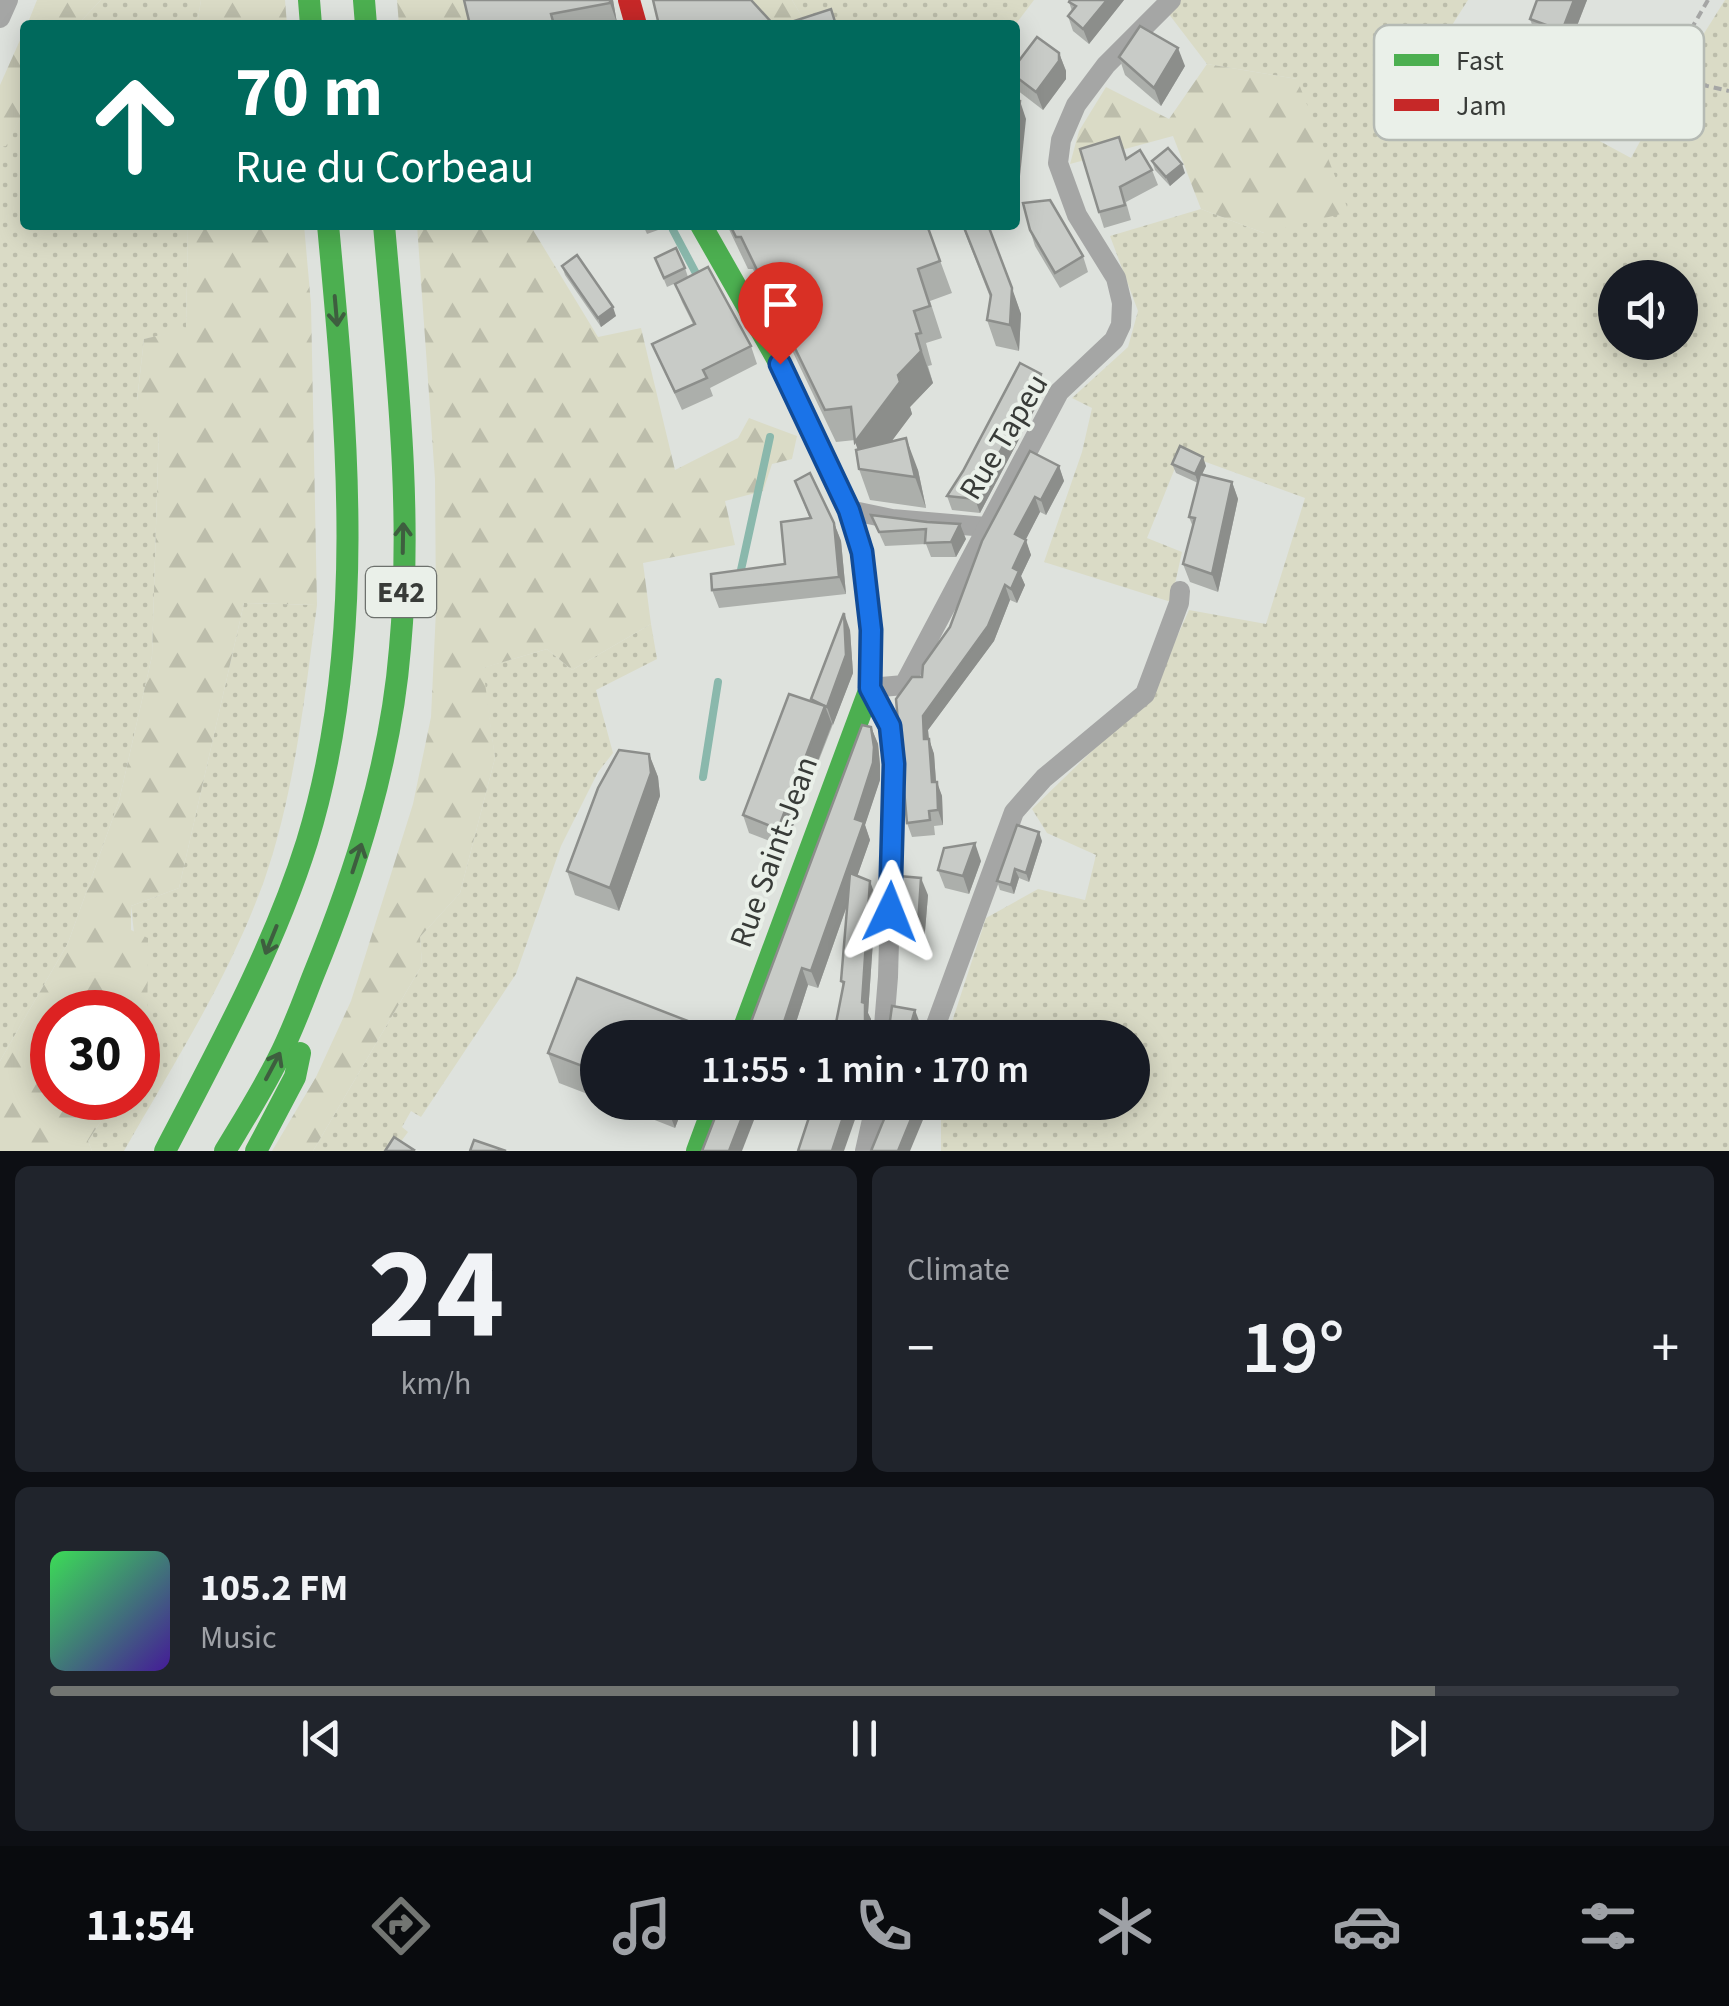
<!DOCTYPE html>
<meta charset="utf-8">
<style>
:root{--surface:#171b24;--page:#20242c;--text:#f1f3f6;--muted:#9ea1a6;--line:#363941;--accent:#727572}
body{margin:0;font-family:"Source Sans 3",sans-serif;background:var(--page);color:var(--text);height:100vh;display:flex;flex-direction:column;font-size:38px;white-space:nowrap}
*{box-sizing:border-box;margin:0}
p{font-size:32px;color:var(--muted)}
.icon{flex:none;width:55px;height:55px;fill:none;stroke:currentColor;stroke-width:2;stroke-linecap:round;stroke-linejoin:round}
.map{position:relative;height:1151px;overflow:hidden}
.panel{display:flex;flex-direction:column;gap:15px;padding:15px;background:#0d0f14;flex:1}
.panel>*{flex:none}
.hud{position:absolute;left:20px;top:20px;width:1000px;height:210px;border-radius:10px;box-shadow:0 5px 25px #0003;background:#00695c;color:#fff;overflow:hidden}
.controls{position:absolute;left:1598px;top:260px;display:grid;gap:20px}
.controls a{display:grid;place-items:center;width:100px;height:100px;border-radius:50%;background:var(--surface);box-shadow:0 5px 25px #0003;font-size:50px}
.speed{position:absolute;left:30px;top:990px;display:flex;gap:20px;font-size:50px;font-weight:700;text-align:center}
.speed>*{display:grid;place-content:center;width:130px;height:130px;border-radius:50%;background:var(--surface);box-shadow:0 5px 25px #0003;line-height:1}
.speed .limit{border:15px solid #d22;background:#fff;color:#111}
.pin{position:absolute;display:grid;place-items:center;width:85px;height:85px;color:#fff;margin:-102px -42px;border-radius:50% 50% 50% 0;rotate:-45deg;box-shadow:0 0 10px #0007}
.pin .icon{rotate:45deg}
.me{position:absolute;width:110px;margin:-55px;rotate:2deg;stroke-linejoin:round;filter:drop-shadow(0 0 8px #0008)}
.turn{display:flex;align-items:center;gap:35px;height:210px;padding:0 50px;font-size:45px}
.turn .icon{width:130px;height:130px;stroke-width:2.5}
.turn b{display:block;font-size:70px;line-height:85px}
.big{font-size:75px;font-weight:600;line-height:1.1}
.panel .card{flex:1;display:flex;flex-direction:column;justify-content:center;gap:15px;min-width:0;padding:0 35px;border-radius:15px;background:var(--page)}
.panel .dial{align-items:center;gap:0}
.dial b{font-size:130px;line-height:1}
.song{display:flex;align-items:center;gap:30px}
.cover{width:120px;height:120px;border-radius:15px;background:linear-gradient(135deg,hsl(130 70% 55%),hsl(260 70% 35%))}
.played{height:10px;border-radius:5px;background:linear-gradient(90deg,var(--accent) 85%,var(--line) 85%)}
.keys{display:flex;justify-content:space-around;direction:ltr}
.heat{display:flex;justify-content:space-between;align-items:center;font-size:55px;direction:ltr}
.panel .tiles{flex:1;display:grid;gap:15px;grid-template-columns:1fr 1fr}
.card:last-child{grid-column:span 2}
.trip{position:absolute;left:580px;top:1020px;width:570px;height:100px;border-radius:50px;background:var(--surface);box-shadow:0 5px 25px #0003;font-weight:600;line-height:100px;text-align:center}
.tab-bar{display:flex;height:160px;justify-content:space-around;align-items:center;background:#090b0e;color:var(--muted)}
.tab-bar .icon{width:70px;height:70px}
.tab-bar .on{color:var(--accent)}
.tab-bar b{font-size:45px;color:var(--text)}
.map>svg:first-child{display:block}
.grass{fill:url(#grass-dots);fill-rule:evenodd}
.forest{fill:url(#forest-firs)}
.lines{fill:none;stroke-linecap:round;stroke-linejoin:round}
.stream{stroke:#8ab8ac;stroke-width:8}
.path{stroke:#a5a6a5;stroke-width:4;stroke-dasharray:8 5;stroke-linecap:butt}
.street{stroke:#a5a6a5;stroke-width:20}
.fast{stroke:#4caf50;stroke-width:22}
.jam{stroke:#c62828;stroke-width:22}
.wall{fill:#acafab}
.shaded-wall{fill:#8c8e8b}
.building{fill:#c8cbc7;stroke:#8c8e8b;stroke-width:2.5}
.oneway{stroke:#3e5e3f}
.route-casing{stroke:#114b97;stroke-width:25}
.route{stroke:#1a73e8;stroke-width:18}
.labels{text-anchor:middle;dominant-baseline:central;stroke-width:8;stroke-linejoin:round;paint-order:stroke}
.shield{fill:#eaf0e9;stroke:#6d716d;stroke-width:2.5}
.shield-label{font-size:30px;font-weight:bold;fill:#383b38}
.street-label{font-size:32px;fill:#383b38;stroke:#eaf0e9}
.key{fill:#eaf0e9;stroke:#b5bab4;stroke-width:2.5}
.key-label{font-size:28px;fill:#383b38}
</style>
<div class="map">
<svg width="1729" height="1151" viewBox="0 0 1729 1151">
<defs>
<pattern id="grass-dots" width="8" height="8" patternUnits="userSpaceOnUse" patternTransform="scale(2.5)"><rect width="8" height="8" fill="#dadbc6"/><path d="M2 2h.1M6 6h.1" fill="none" stroke="#bcbdab" stroke-width="1.8" stroke-linecap="round"/></pattern>
<pattern id="forest-firs" width="22" height="20" patternUnits="userSpaceOnUse" patternTransform="scale(2.5)"><rect width="22" height="20" fill="#dadbc6"/><path d="M5 1l3.5 6h-7zM16 11l3.5 6h-7z" fill="#bcbdab"/></pattern>
</defs>
<rect width="100%" height="100%" fill="#dee2dd"/>
<!-- grass -->
<g class="grass">
<path d="M101 0H201L197 25H77Z"/>
<path d="M792 0H1034L1015 25H807Z"/>
<path d="M1180 0H1468L1435 52 1631 158 1666 94 1725 0H1729V1151H941V1103L1132 1102V1038L947 1037 986 918 1038 889 1085 900 1096 855 1047 833 1032 809 1152 693 1189 610 1266 624 1305 498 1181 453 1147 538 1182 552 1171 602 1044 562 1082 452 1092 408 1072 398 1128 347 1138 311 1110 236 1201 209 1264 233 1297 79 1207 64 1168 13ZM1615 278H1680V342H1615Z"/>
<path d="M25 108V225H188L186 330 144 339 137 400 159 428 152 656 119 801 68 943 0 1061V147L6 145Z"/>
<path d="M244 603 317 605C305 695 294 796 264 881 228 980 175 1061 124 1151H92L88 1141 116 1098H138V1064L147 1049 131 906 179 888Z"/>
<path d="M651 624 657 659 596 690 613 753 598 772 561 846 516 974 421 1117 411 1111 402 1127 408 1132 394 1151H313L422 965 420 937 460 893 495 758 482 668 547 649 572 670Z"/>
</g>
<!-- forest -->
<g class="forest">
<path d="M37 0H101L77 25H27Z"/>
<path d="M201 0H285L287 25H197Z"/>
<path d="M397 0H467L471 25H399Z"/>
<path d="M747 0H792L807 25H764Z"/>
<path d="M25 29V108L6 146 0 147V85Z"/>
<path d="M1207 64 1297 79 1349 212 1264 233 1201 209 1173 136 1070 164 1079 131 1106 87 1169 119Z"/>
<path d="M188 225H304L311 304 317 605 244 603 179 888 131 906V930L148 938 147 1049 138 1064V1012H52V1098H116L88 1141 92 1151H0V1061L68 943 119 801 152 656 159 429 137 401 144 339 186 329Z"/>
<path d="M417 225H530L598 337 641 328 675 470 738 438 749 418 797 436 792 459 772 464 763 491 725 501 735 545 643 563 651 624 572 670 547 649 483 668 495 758 460 893 420 937 422 965 313 1151H272L316 1077 351 1001 413 804 431 717 436 610 435 479Z"/>
</g>
<g class="lines">
<!-- stream -->
<g class="stream">
<path d="M673 230 699 279"/>
<path d="M739 579 770 437"/>
<path d="M703 777 718 682"/>
</g>
<!-- path -->
<path class="path" d="M1708 0 1668 69 1685 81 1729 91"/>
<!-- street -->
<g class="street">
<path d="M0 18 8 0"/>
<path d="M849 510 892 519 986 527"/>
<path d="M883 1038 888 977 894 764 889 726 870 688 904 685 1059 392 1114 340 1121 325 1122 303 1116 278 1077 215 1058 163 1061 140 1076 105 1106 65 1171 0"/>
<path d="M931 1038 1014 812 1044 778 1145 694 1179 603 1180 591"/>
<path d="M865 1151 876 1102"/>
</g>
<!-- fast -->
<g class="fast">
<path d="M309 0 311 25"/>
<path d="M364 0 366 25"/>
<path d="M701 225 780 364 849 510 862 551 871 630 870 688 740 1038"/>
<path d="M165 1151C217 1051 273 950 307 842 368 643 347 428 328 225"/>
<path d="M225 1151C243 1121 262 1091 278 1059 292 1032 302 1004 313 976 356 871 391 761 400 648 413 507 396 365 384 225"/>
<path d="M256 1151 295 1077 300 1053"/>
<path d="M697 1151 715 1102"/>
</g>
<!-- jam -->
<path class="jam" d="M629 0 636 25"/>
</g>
<!-- wall -->
<g class="wall">
<path d="M464 0H613L617 23 604 25H470Z"/>
<path d="M1124 0 1089 44 1073 31 1068 16 1072 11 1069 2Z"/>
<path d="M1537 0H1587L1568 49 1536 36 1530 19Z"/>
<path d="M1059 53 1066 71V79L1043 110 1017 90 1015 85V66Z"/>
<path d="M1119 57 1185 66 1161 106 1125 75Z"/>
<path d="M1126 159 1152 170 1158 185 1126 202 1131 220 1104 228 1099 212Z"/>
<path d="M1152 161 1185 173 1170 186 1155 170Z"/>
<path d="M643 225H672L647 234Z"/>
<path d="M727 225H927L952 293 930 301 942 338 926 343 932 365 928 366 933 383 910 407 912 414 891 442 918 470 926 508 870 500 859 469 858 449 855 440 836 442 753 269H748Z"/>
<path d="M962 225H988L1021 314 1019 351 996 346 987 320 990 297Z"/>
<path d="M1030 230 1083 256 1088 272 1060 288 1035 246Z"/>
<path d="M655 258 685 268 688 277 751 346 757 364 710 388 713 396 682 410 652 344 693 324 682 302 675 284 687 278 667 287Z"/>
<path d="M562 266 616 316 601 327 565 275Z"/>
<path d="M1041 374 1046 388 980 513 952 510 947 496Z"/>
<path d="M1172 464 1206 466 1202 474 1232 482 1238 499 1218 592 1190 582 1183 564 1193 527 1189 517 1198 483 1176 473Z"/>
<path d="M1059 466 1064 481 1046 515 1040 512 1025 540 1031 555 1021 576 1025 585 1017 603 1010 600 994 641 928 730 929 739 934 754 936 782 942 796 943 825 934 826 935 835 912 837 907 823 922 677 950 627 982 541Z"/>
<path d="M795 481 834 523 841 541 846 594 719 608 712 590 785 564 810 519Z"/>
<path d="M871 515 966 539 956 557H931L926 544 885 546Z"/>
<path d="M850 630 853 673 785 847 749 833 743 815 812 701 811 699Z"/>
<path d="M871 727 878 744 880 765V780L865 825 870 840 857 876 876 898 868 1013 871 1019V1032L875 1035 921 1026 918 1038H839L835 1028 843 986 841 981 848 903 818 988 808 985 791 1038H745Z"/>
<path d="M649 754 658 777 660 796 619 911 575 895 567 871Z"/>
<path d="M1042 841 1029 882 1019 878 1014 894 1000 890 997 881Z"/>
<path d="M981 861 969 894 945 888 938 870Z"/>
<path d="M928 895 924 943 903 941 896 924Z"/>
<path d="M598 1038V1098L559 1083 548 1053Z"/>
<path d="M609 1102H685L675 1128Z"/>
</g>
<!-- shaded-wall -->
<g class="shaded-wall">
<path d="M610 0H613L617 23 610 3Z"/>
<path d="M1107 0H1124L1089 44 1083 29Z"/>
<path d="M1574 0H1587L1568 49 1562 31Z"/>
<path d="M1178 48 1185 66 1161 106 1154 88Z"/>
<path d="M1059 53 1066 71V79L1043 110 1036 92Z"/>
<path d="M1020 101 1026 119 1020 176 1015 163V144Z"/>
<path d="M1182 164 1185 173 1170 186 1166 177Z"/>
<path d="M1012 288 1021 314 1019 351 1010 325Z"/>
<path d="M613 307 616 316 601 327 598 318Z"/>
<path d="M916 334 933 383 910 407 912 414 870 470H865L855 442 898 375Z"/>
<path d="M1041 374 1046 388 980 513 975 499Z"/>
<path d="M906 438 918 470 926 508 915 477Z"/>
<path d="M1203 457 1206 466 1198 483 1195 474Z"/>
<path d="M1059 466 1064 481 1046 515 1041 500Z"/>
<path d="M1232 482 1238 499 1218 592 1212 574Z"/>
<path d="M1035 497 1040 512 1021 549 1015 534Z"/>
<path d="M834 523 841 541 846 594 839 577Z"/>
<path d="M960 524 966 539 956 557 951 542Z"/>
<path d="M1026 540 1031 555 1021 576 1025 585 1017 603 1011 589 1013 568Z"/>
<path d="M1005 585 1010 600 994 641 928 730 930 754 924 739 923 716Z"/>
<path d="M844 613 850 630 853 673 833 725 827 707Z"/>
<path d="M825 706 832 724 785 847 778 829Z"/>
<path d="M871 727 878 744 880 765V780L865 825 870 840 818 988 811 971Z"/>
<path d="M929 739 934 754 937 795V782L942 796 943 825 938 810 932 782Z"/>
<path d="M649 754 658 777 660 796 619 911 610 888Z"/>
<path d="M1039 832 1042 841 1029 882 1026 873Z"/>
<path d="M975 843 981 861 969 894 963 876Z"/>
<path d="M1015 869 1019 878 1014 894 1011 885Z"/>
<path d="M921 878 928 895 924 943 918 925Z"/>
<path d="M870 881 876 898 868 1013 871 1019V1038L865 1028 862 1002Z"/>
<path d="M802 968 808 985 791 1038H788L783 1025Z"/>
<path d="M915 1010 921 1026 918 1038H903Z"/>
<path d="M693 1023 698 1038H687Z"/>
<path d="M779 1023 784 1038H773Z"/>
<path d="M665 1102H685L675 1128Z"/>
<path d="M748 1102H761L742 1151H729Z"/>
<path d="M848 1102H855L858 1111 844 1151H832Z"/>
<path d="M918 1102H920L925 1115 910 1151H898Z"/>
</g>
<!-- building -->
<g class="building">
<path d="M464 0H610V3L551 14 554 25H470Z"/>
<path d="M653 0H751L774 25H659Z"/>
<path d="M1070 0H1107L1083 29 1068 16 1076 6 1069 2Z"/>
<path d="M1537 0H1574L1562 31 1530 19Z"/>
<path d="M831 9 836 25H782Z"/>
<path d="M1140 26 1178 48 1154 88 1119 57Z"/>
<path d="M1037 37 1059 53V61L1036 92 1015 76V66Z"/>
<path d="M1015 100 1020 101 1015 144Z"/>
<path d="M1119 137 1126 159 1140 150 1152 170 1120 187 1125 205 1099 212 1080 149Z"/>
<path d="M1168 148 1182 164 1166 177 1152 161Z"/>
<path d="M1050 200 1083 256 1055 273 1030 230 1023 203Z"/>
<path d="M730 225H904V227L927 225 940 261 918 269 930 306 914 311 921 333 916 334 921 351 898 375 900 382 855 442 851 407 825 410 741 237H736Z"/>
<path d="M963 225H988L1012 288 1010 325 987 320 991 295Z"/>
<path d="M676 248 685 268 664 278 655 258Z"/>
<path d="M577 255 613 307 598 318 562 266Z"/>
<path d="M708 267 751 346 703 370 707 378 675 392 652 344 695 324 675 284Z"/>
<path d="M1020 363 1041 374 975 499 947 496 963 471Z"/>
<path d="M906 438 915 477 859 469 856 450Z"/>
<path d="M1180 446 1203 457 1195 474 1172 464Z"/>
<path d="M1030 451 1059 466 1041 500 1035 497 1015 534 1026 540 1013 568 1019 571 1011 589 1005 585 988 626 923 716 924 739H929L932 782H937L938 810 929 811 930 820 907 823 896 699 912 677H922L923 665 950 627 982 541Z"/>
<path d="M810 473 834 523 839 577 712 590 711 574 785 564 781 522 811 518 795 481Z"/>
<path d="M1200 474 1232 482 1212 574 1183 564 1195 518 1189 517Z"/>
<path d="M871 515 927 522 960 524 951 542 925 543 926 529 879 532Z"/>
<path d="M844 613 846 655 827 707 811 699Z"/>
<path d="M789 694 825 706 778 829 743 815Z"/>
<path d="M862 725 871 727 874 747 873 763 855 819 864 822 811 971 802 968 783 1025 779 1023 773 1038H745Z"/>
<path d="M619 750 649 754 651 773 610 888 567 871 598 788Z"/>
<path d="M1017 825 1039 832 1026 873 1015 869 1011 885 997 881Z"/>
<path d="M975 843 963 876 938 870 944 848Z"/>
<path d="M850 873 870 881 862 1002 865 1003V1028L875 1035 882 1034 889 1028 892 1006 915 1010 911 1024 903 1038H859L835 1028 844 982 841 981Z"/>
<path d="M899 876 921 878 918 925 896 924Z"/>
<path d="M577 978 693 1023 687 1038H598V1072L548 1053Z"/>
<path d="M721 1102H748L729 1151H702Z"/>
<path d="M814 1102H848L832 1151H798Z"/>
<path d="M891 1102H918L898 1151H871Z"/>
<path d="M394 1137 414 1150 413 1151H385Z"/>
<path d="M474 1140 506 1151H470Z"/>
</g>
<!-- one-way arrows -->
<defs><path id="oneway-shaft" d="M-6 0H5M1.5-3L5.5 0L1.5 3" fill="none" stroke-width="1.6" stroke-linecap="round" stroke-linejoin="round" transform="scale(2.5)"/></defs>
<g class="oneway">
<use href="#oneway-shaft" transform="translate(336 311) rotate(85)"/>
<use href="#oneway-shaft" transform="translate(403 538) rotate(-89)"/>
<use href="#oneway-shaft" transform="translate(357 858) rotate(-72)"/>
<use href="#oneway-shaft" transform="translate(271 940) rotate(112)"/>
<use href="#oneway-shaft" transform="translate(273 1066) rotate(-62)"/>
</g>
<g class="lines">
<!-- route casing -->
<g class="route-casing">
<path id="route" d="M780 364 849 510 862 552 871 630 870 688 890 726 894 764 890 912"/>
</g>
<!-- route -->
<use href="#route" class="route"/>
</g>
<g class="labels">
<!-- shield labels -->
<rect class="shield" x="366" y="567" width="70" height="50" rx="8"/>
<g class="shield-label">
<text x="401" y="592">E42</text>
</g>
<!-- street labels -->
<g class="street-label">
<text transform="translate(1004 437) rotate(-59)">Rue Tapeu</text>
<text transform="translate(774 852) rotate(-70)">Rue Saint-Jean</text>
</g>
</g>
<!-- legend -->
<rect x="1374" y="25" width="330" height="115" rx="15" class="key"/>
<rect x="1394" y="54" width="45" height="12" fill="#4caf50"/>
<rect x="1394" y="99" width="45" height="12" fill="#c62828"/>
<g class="key-label">
<text x="1456" y="70">Fast</text>
<text x="1456" y="115">Jam</text>
</g>
</svg>
<div class="controls">
<a><svg class="icon" aria-label="sound" viewBox="0 0 24 24"><path d="M4 9h4l5-4v14l-5-4H4zM17 9q2 3 0 6"/></svg></a>
</div>
<div class="speed"><div class="limit">30</div></div>
<div class="pin" style="left:780px;top:364px;background:#d93025"><svg class="icon" aria-label="arrive" viewBox="0 0 24 24"><path d="M6 21V4h12l-3 4 3 4H6"/></svg></div>
<svg class="me" style="left:890px;top:912px" viewBox="-20 -20 40 40"><path d="M0-17L14 15 0 8-14 15z" fill="#1a73e8" stroke="#fff" stroke-width="4"/></svg>
<div class="trip">11:55 · 1 min · 170 m</div>
<div class="hud">
<div class="turn"><svg class="icon" aria-label="ahead" viewBox="0 0 24 24"><path d="M12 20V5M6 11l6-6 6 6"/></svg><div><b>70 m</b>Rue du Corbeau</div></div>
</div>
</div>
<section class="panel">
<div class="tiles">
<div class="card dial"><b>24</b><p>km/h</p></div>
<div class="card"><p>Climate</p>
<div class="heat"><a>−</a><b class="big">19°</b><a>+</a></div>
</div>
<div class="card">
<div class="song"><i class="cover"></i><div><b>105.2 FM</b><p>Music</p></div></div>
<div class="played"></div>
<div class="keys"><svg class="icon" aria-label="previous" viewBox="0 0 24 24"><path d="M18 5L8 12l10 7zM5 5v14"/></svg><svg class="icon" aria-label="pause" viewBox="0 0 24 24"><path d="M8 5v14M16 5v14"/></svg><svg class="icon" aria-label="next" viewBox="0 0 24 24"><path d="M6 5l10 7-10 7zM19 5v14"/></svg></div>
</div>
</div>
</section>
<nav class="tab-bar">
<b>11:54</b>
<svg class="icon on" aria-label="directions" viewBox="0 0 24 24"><path d="M12 3l9 9-9 9-9-9zM9 14v-3h6M13 9l2 2-2 2"/></svg>
<svg class="icon" aria-label="music" viewBox="0 0 24 24"><path d="M9 18V5l10-2v13"/><circle cx="6" cy="18" r="3"/><circle cx="16" cy="16" r="3"/></svg>
<svg class="icon" aria-label="phone" viewBox="0 0 24 24"><path d="M5 4h4l2 5-3 2q2 4 5 5l2-3 5 2v4C11 20 4 13 5 4z"/></svg>
<svg class="icon" aria-label="climate" viewBox="0 0 24 24"><path d="M12 3v18M4 7l16 10M4 17L20 7"/></svg>
<svg class="icon" aria-label="car" viewBox="0 0 24 24"><path d="M5 17H2v-5l4-1 3-4h7l3 4 3 1v5h-3M9 17h6M6 11h13"/><circle cx="7" cy="17" r="2"/><circle cx="17" cy="17" r="2"/></svg>
<svg class="icon" aria-label="filters" viewBox="0 0 24 24"><path d="M4 7h16M4 17h16"/><circle cx="9" cy="7" r="2"/><circle cx="15" cy="17" r="2"/></svg>
</nav>
